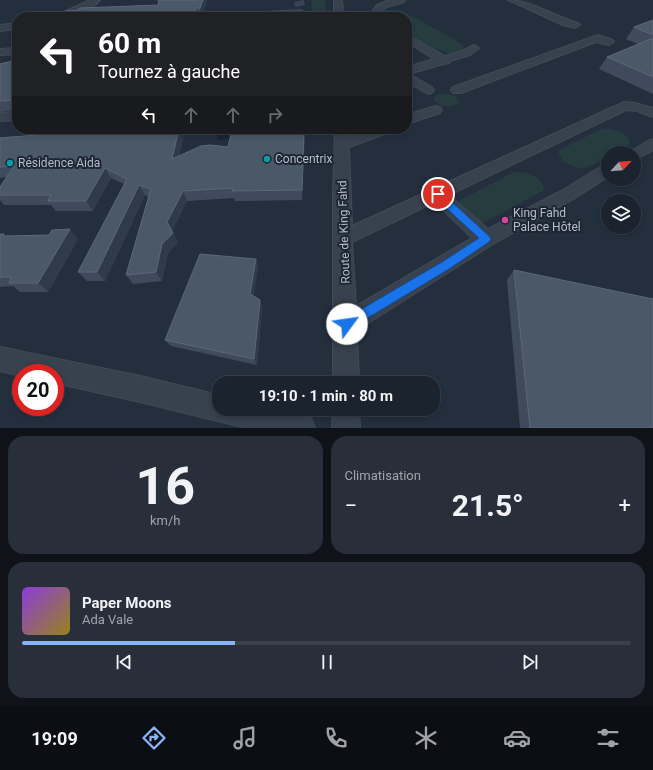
<!DOCTYPE html>
<html lang="fr">
<meta charset="utf-8">
<style>
:root{--surface:#1b232e;--page:#282f3a;--text:#f1f3f6;--muted:#a0a4aa;--line:#39404a;--accent:#8ab4f8}
body{margin:0;font-family:Roboto,sans-serif;background:var(--page);color:var(--text);height:100vh;display:flex;flex-direction:column;font-size:15px;white-space:nowrap}
*{box-sizing:border-box;margin:0}
p{font-size:13px;color:var(--muted)}
.icon{flex:none;width:22px;height:22px;fill:none;stroke:currentColor;stroke-width:2;stroke-linecap:round;stroke-linejoin:round}
.map{position:relative;height:428px;overflow:hidden}
.sheet{display:flex;flex-direction:column;gap:8px;padding:8px;background:#0f1319;flex:1}
.sheet>*{flex:none}
.guide{position:absolute;left:12px;top:12px;width:400px;height:122px;border-radius:16px;box-shadow:0 2px 6px #0003,0 0 0 1px var(--line);background:#202124;color:#fff;overflow:hidden}
.needle{width:26px;rotate:64deg}
.controls{position:absolute;left:601px;top:146px;display:grid;gap:8px}
.controls a{display:grid;place-items:center;width:40px;height:40px;border-radius:50%;background:var(--surface);box-shadow:0 2px 6px #0003,0 0 0 1px var(--line);font-size:20px}
.speed{position:absolute;left:12px;top:364px;display:flex;gap:8px;font-size:20px;font-weight:700;text-align:center}
.speed>*{display:grid;place-content:center;width:52px;height:52px;border-radius:50%;background:var(--surface);box-shadow:0 2px 6px #0003,0 0 0 1px var(--line);line-height:1}
.speed .limit{border:6px solid #d22;background:#fff;color:#111}
.pin{position:absolute;display:grid;place-items:center;width:34px;height:34px;color:#fff;margin:-17px;border:2px solid #fff;border-radius:50%;box-shadow:0 1px 4px #0007}
.me{position:absolute;width:44px;margin:-22px;rotate:59deg;stroke-linejoin:round;filter:drop-shadow(0 0 3px #0008)}
.turn{display:flex;align-items:center;gap:14px;height:84px;padding:0 20px;font-size:18px}
.turn .icon{width:52px;height:52px;stroke-width:2.5}
.turn b{display:block;font-size:28px;line-height:34px}
.lanes{display:flex;align-items:center;height:38px;padding:0 20px;background:#0003;justify-content:center;gap:20px;direction:ltr}
.lanes .off{opacity:.35}
.big{font-size:30px;font-weight:700;line-height:1.1}
.sheet .card{flex:1;display:flex;flex-direction:column;justify-content:center;gap:6px;min-width:0;padding:0 14px;border-radius:16px;background:var(--page)}
.sheet .dial{align-items:center;gap:0}
.dial b{font-size:52px;line-height:1}
.song{display:flex;align-items:center;gap:12px}
.cover{width:48px;height:48px;border-radius:6px;background:linear-gradient(135deg,hsl(270 70% 55%),hsl(50 70% 35%))}
.played{height:4px;border-radius:2px;background:linear-gradient(90deg,var(--accent) 35%,var(--line) 35%)}
.keys{display:flex;justify-content:space-around;direction:ltr}
.heat{display:flex;justify-content:space-between;align-items:center;font-size:22px;direction:ltr}
.sheet .tiles{flex:1;display:grid;gap:8px;grid-template-columns:1fr 1fr}
.card:last-child{grid-column:span 2}
.trip{position:absolute;left:212px;top:376px;width:228px;height:40px;border-radius:16px;background:var(--surface);box-shadow:0 2px 6px #0003,0 0 0 1px var(--line);font-weight:700;line-height:40px;text-align:center}
.menu{display:flex;height:64px;justify-content:space-around;align-items:center;background:#0b0e12;color:var(--muted)}
.menu .icon{width:28px;height:28px}
.menu .active{color:var(--accent)}
.menu b{font-size:18px;color:var(--text)}
.map>svg:first-child{display:block}
.green{fill:#263c3f}
.water{fill:#17263c}
.lines{fill:none;stroke-linecap:round;stroke-linejoin:round}
.minor-tunnel{stroke:#3a4453;stroke-width:10;stroke-dasharray:10 5;stroke-linecap:butt}
.minor-casing{stroke:#414a57;stroke-width:2}
.minor{fill:#38414e;fill-rule:evenodd}
.wall{fill:#3f4b5c}
.shaded-wall{fill:#2f3b4b}
.building{fill:#4b5868;stroke:#5c6777}
.route{fill:#1a73e8;stroke:#114b97}
.culture-dot{fill:#0f9aa8;stroke:#1d2633;stroke-width:1.5}
.hotel-dot{fill:#d1479c;stroke:#1d2633;stroke-width:1.5}
.labels{text-anchor:middle;dominant-baseline:central;stroke-width:4;stroke-linejoin:round;paint-order:stroke}
.poi-label{font-size:12px;fill:#b4bcc9;stroke:#1d2633;text-anchor:start}
.street-label{font-size:12px;fill:#b4bcc9;stroke:#1d2633}
</style>
<div class="map">
<svg width="653" height="428" viewBox="0 0 653 428">
<rect width="100%" height="100%" fill="#242f3e"/>
<!-- green -->
<g class="green">
<path d="M311 0H325L326 17H313Z"/>
<path d="M385 10H401L462 44 464 47C454 65 418 38 407 32V17L380 16 379 14Z"/>
<path d="M438 94C446 93 455 94 459 101L458 104C450 108 441 107 435 101L434 98Z"/>
<path d="M603 128C613 129 629 132 630 144L614 153H608V156C601 160 592 166 585 168 575 169 557 161 559 150Z"/>
<path d="M517 172C529 172 539 176 544 187L543 191 485 222H477L459 205 460 200 512 173Z"/>
</g>
<!-- water -->
<path class="water" d="M219 129H233L231 139 217 140Z"/>
<g class="lines">
<!-- minor-tunnel -->
<path class="minor-tunnel" d="M299 1 300 6"/>
<!-- minor casing -->
<g class="minor-casing">
<g id="minor">
<path d="M90 0H100C90 12 70 17 55 17L57 15Z"/>
<path d="M334 0H342L344 17H334Z"/>
<path d="M389 0H405L404 2 387 7 380 12 378 17H368L377 5Z"/>
<path d="M508 0C532 0 555 17 578 23L580 25 575 28 563 25Z"/>
<path d="M300 10 303 11 305 13 303 15 278 17H221L226 14Z"/>
<path d="M17 23V29L0 31V25Z"/>
<path d="M407 34 445 56 462 51 474 45 479 48 470 55 450 61 449 63 443 64 409 74 432 87 434 90 432 93 428 94 407 82V67L434 59 407 42Z"/>
<path d="M598 35 613 40 614 42 609 45 596 42 461 93H453L451 90 453 87Z"/>
<path d="M17 48V54L0 55V49Z"/>
<path d="M624 102 635 103 653 108V117L637 111 626 110 449 195 488 229 563 190 602 166 608 165V177L575 198 493 244 357 330 359 383H333V193L335 129H349V137L371 129H392L390 132 349 147 352 226ZM435 202 472 238 356 306 352 242Z"/>
<path d="M435 106 440 107 442 110 440 113 407 124V115Z"/>
<path d="M17 112V120L0 121V113Z"/>
<path d="M653 139V150L634 160V153H628L648 141Z"/>
<path d="M0 347 140 376 219 395V409C250 409 281 406 311 418L315 428H246L140 402 55 383V373H21V376L0 371Z"/>
<path d="M333 409H359L360 428H332Z"/>
</g>
</g>
<!-- minor -->
<use href="#minor" class="minor"/>
</g>
<!-- wall -->
<g class="wall">
<path d="M207 0 202 16H198V17H60Z"/>
<path d="M653 20V94L599 69 607 57 638 44 626 39 634 27Z"/>
<path d="M17 60V110L0 112V64Z"/>
<path d="M185 129 179 156 228 147 305 129 302 200 235 201 234 198 187 201 172 231 178 242 168 253 162 281 133 284 126 275 148 197 145 195 105 281H87L78 272 124 184 111 178 93 211H56L51 205H4L0 200V187L7 177 0 178V138L36 135Z"/>
<path d="M0 234 6 236 78 239 48 292H20L13 286 0 287Z"/>
<path d="M256 259 258 267 253 296 260 300 262 308 257 365 171 346 165 340Z"/>
<path d="M514 270 653 428H520L507 280Z"/>
</g>
<!-- shaded-wall -->
<g class="shaded-wall">
<path d="M203 0H207L202 16 200 8Z"/>
<path d="M196 8 198 17H193Z"/>
<path d="M179 129H185L176 169 172 159Z"/>
<path d="M304 129H305L302 200V190Z"/>
<path d="M105 168 111 178 93 211 86 201Z"/>
<path d="M139 185 145 195 105 281 97 272Z"/>
<path d="M183 191 187 201 172 232 167 222Z"/>
<path d="M70 229 78 239 48 292 38 283Z"/>
<path d="M173 233 178 242 168 253 162 281 156 272 162 244Z"/>
<path d="M256 259 258 267 253 301 250 294Z"/>
<path d="M260 300 262 308 257 365 254 359Z"/>
</g>
<!-- building -->
<g class="building">
<path d="M158 0H203L200 8H196L193 17H60L66 11 78 10 80 8 159 5Z"/>
<path d="M653 20V35L634 27Z"/>
<path d="M653 38V77L607 57Z"/>
<path d="M17 60V100L0 101V64Z"/>
<path d="M40 129H179L172 159 201 146 210 145 228 147 232 129H304L302 190 232 191 233 188 183 191 167 222 173 233 162 244 156 272 126 275 151 189 139 185 97 272H78L127 179 105 168 86 201H48L51 195H0V187L14 166 0 167V138L36 135Z"/>
<path d="M70 229 38 283H9L12 277H0V234H4L3 236 49 235 52 230Z"/>
<path d="M200 254 256 259 250 294 260 300 254 359 165 340Z"/>
<path d="M514 270 653 299V428H530Z"/>
</g>
<!-- route -->
<path class="route" d="M438 191 441 192 489 236 491 239 489 242 449 269 351 328 347 329 343 328 341 324 343 320 442 262 479 238 434 197 433 194 434 192Z"/>
<!-- markers -->
<g class="culture-dot">
<circle cx="267" cy="159" r="4"/>
<circle cx="10" cy="163" r="4"/>
</g>
<circle class="hotel-dot" cx="505" cy="220" r="4"/>
<g class="labels">
<!-- poi labels -->
<g class="poi-label">
<text x="275" y="159">Concentrix</text>
<text x="18" y="163">Résidence Aida</text>
<text x="513" y="213">King Fahd<tspan x="513" dy="14">Palace Hôtel</tspan></text>
</g>
<!-- street labels -->
<g class="street-label">
<text transform="translate(344 232) rotate(-92)">Route de King Fahd</text>
</g>
</g>
</svg>
<div class="controls">
<a><svg class="needle" viewBox="-14 -14 28 28"><path d="M0-13l5 13h-10z" fill="#e53935"/><path d="M0 13l5-13h-10z" fill="#a0a4aa"/></svg></a>
<a><svg class="icon" aria-label="layers" viewBox="0 0 24 24"><path d="M12 4l9 5-9 5-9-5zM3 14l9 5 9-5"/></svg></a>
</div>
<div class="speed"><div class="limit">20</div></div>
<div class="pin" style="left:438px;top:194px;background:#d93025"><svg class="icon" aria-label="arrive" viewBox="0 0 24 24"><path d="M6 21V4h12l-3 4 3 4H6"/></svg></div>
<svg class="me" style="left:347px;top:324px" viewBox="-20 -20 40 40"><circle r="19" fill="#fff"/><path d="M0-13L10 11 0 6-10 11z" fill="#1a73e8"/></svg>
<div class="trip">19:10 · 1 min · 80 m</div>
<div class="guide">
<div class="turn"><svg class="icon" aria-label="left" viewBox="0 0 24 24"><path d="M17 20v-9H6M10 6l-5 5 5 5"/></svg><div><b>60 m</b>Tournez à gauche</div></div>
<div class="lanes"><svg class="icon" aria-label="left" viewBox="0 0 24 24"><path d="M17 20v-9H6M10 6l-5 5 5 5"/></svg><svg class="icon off" aria-label="ahead" viewBox="0 0 24 24"><path d="M12 20V5M6 11l6-6 6 6"/></svg><svg class="icon off" aria-label="ahead" viewBox="0 0 24 24"><path d="M12 20V5M6 11l6-6 6 6"/></svg><svg class="icon off" aria-label="right" viewBox="0 0 24 24"><path d="M7 20v-9h11M14 6l5 5-5 5"/></svg></div>
</div>
</div>
<section class="sheet">
<div class="tiles">
<div class="card dial"><b>16</b><p>km/h</p></div>
<div class="card"><p>Climatisation</p>
<div class="heat"><a>−</a><b class="big">21.5°</b><a>+</a></div>
</div>
<div class="card">
<div class="song"><i class="cover"></i><div><b>Paper Moons</b><p>Ada Vale</p></div></div>
<div class="played"></div>
<div class="keys"><svg class="icon" aria-label="previous" viewBox="0 0 24 24"><path d="M18 5L8 12l10 7zM5 5v14"/></svg><svg class="icon" aria-label="pause" viewBox="0 0 24 24"><path d="M8 5v14M16 5v14"/></svg><svg class="icon" aria-label="next" viewBox="0 0 24 24"><path d="M6 5l10 7-10 7zM19 5v14"/></svg></div>
</div>
</div>
</section>
<nav class="menu">
<b>19:09</b>
<svg class="icon active" aria-label="directions" viewBox="0 0 24 24"><path d="M12 3l9 9-9 9-9-9zM9 14v-3h6M13 9l2 2-2 2"/></svg>
<svg class="icon" aria-label="music" viewBox="0 0 24 24"><path d="M9 18V5l10-2v13"/><circle cx="6" cy="18" r="3"/><circle cx="16" cy="16" r="3"/></svg>
<svg class="icon" aria-label="phone" viewBox="0 0 24 24"><path d="M5 4h4l2 5-3 2q2 4 5 5l2-3 5 2v4C11 20 4 13 5 4z"/></svg>
<svg class="icon" aria-label="climate" viewBox="0 0 24 24"><path d="M12 3v18M4 7l16 10M4 17L20 7"/></svg>
<svg class="icon" aria-label="car" viewBox="0 0 24 24"><path d="M5 17H2v-5l4-1 3-4h7l3 4 3 1v5h-3M9 17h6M6 11h13"/><circle cx="7" cy="17" r="2"/><circle cx="17" cy="17" r="2"/></svg>
<svg class="icon" aria-label="filters" viewBox="0 0 24 24"><path d="M4 7h16M4 17h16"/><circle cx="9" cy="7" r="2"/><circle cx="15" cy="17" r="2"/></svg>
</nav>
